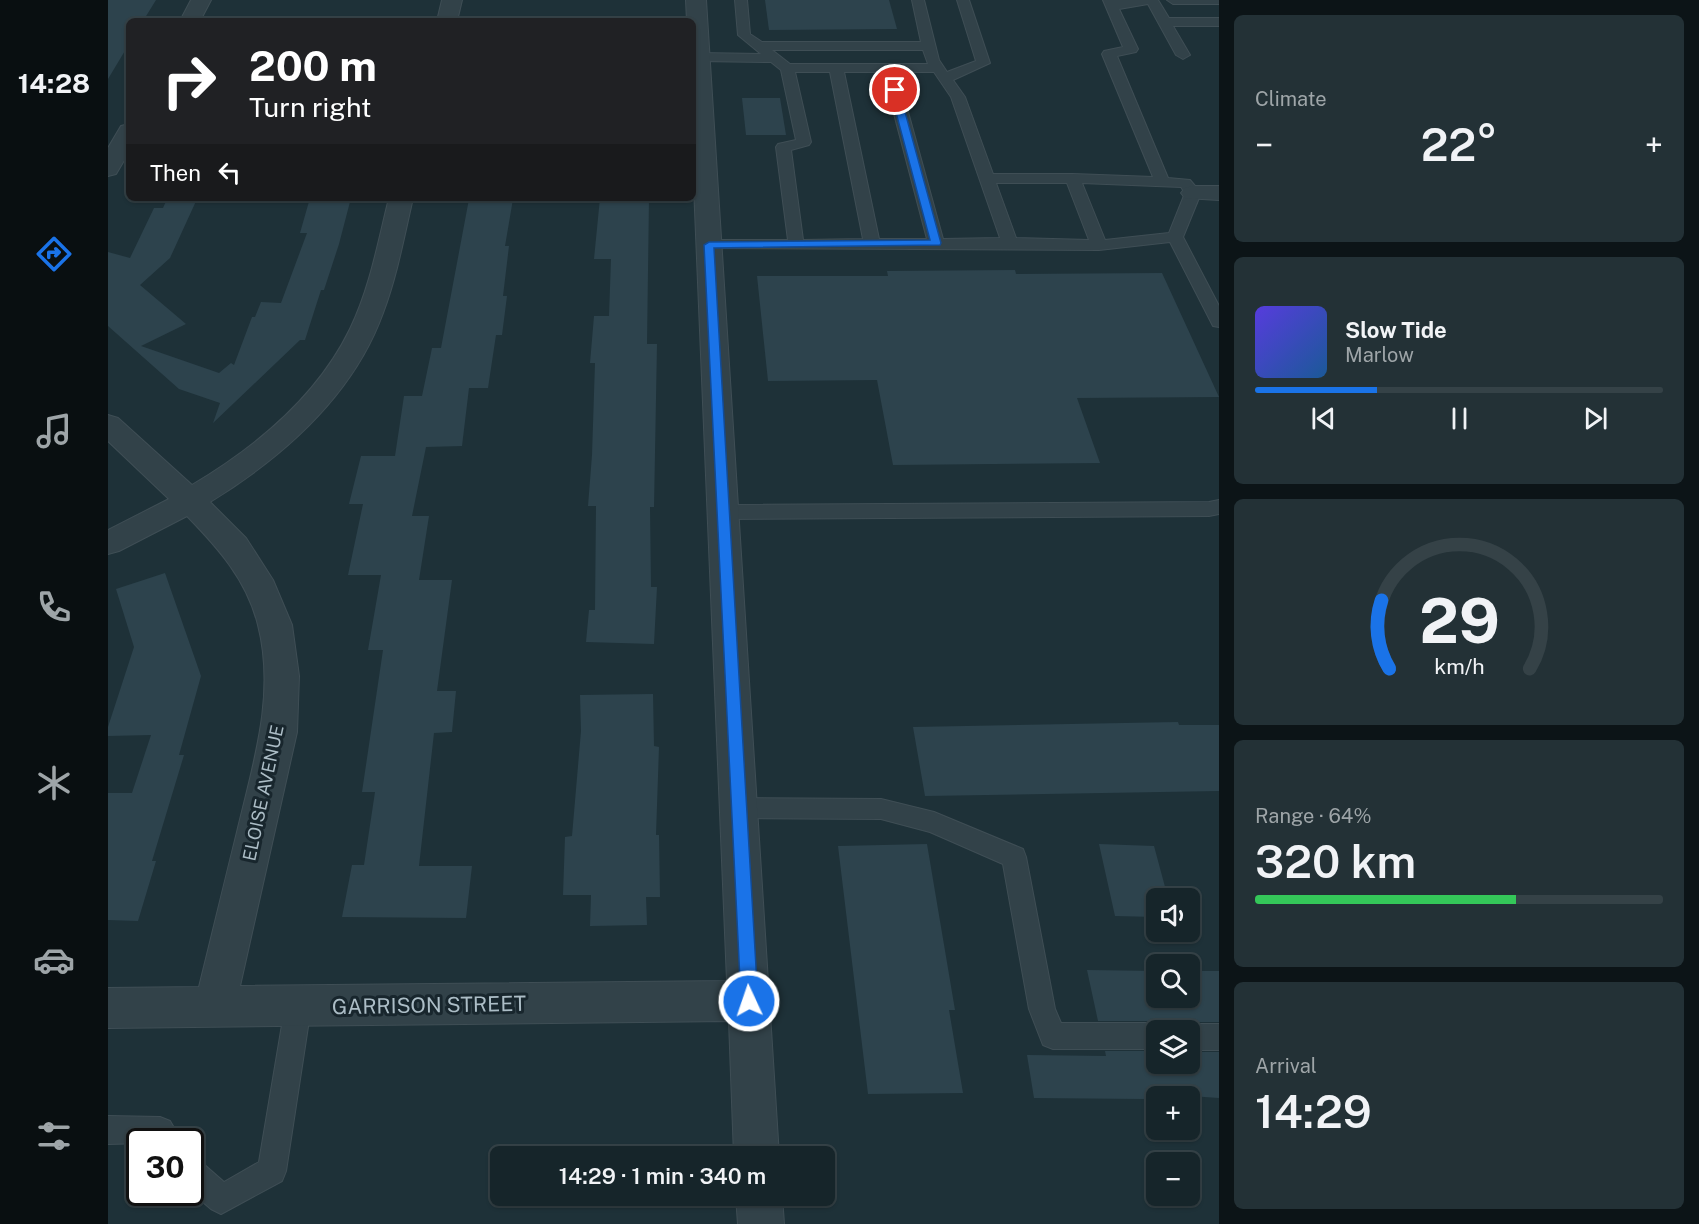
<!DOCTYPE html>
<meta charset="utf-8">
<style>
:root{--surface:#16252a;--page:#233136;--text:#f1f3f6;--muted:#9ea5a8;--line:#354247;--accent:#1a73e8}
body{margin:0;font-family:"Public Sans",sans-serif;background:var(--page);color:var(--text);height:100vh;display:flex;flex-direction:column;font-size:22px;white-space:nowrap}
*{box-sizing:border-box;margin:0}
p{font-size:20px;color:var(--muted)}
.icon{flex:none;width:33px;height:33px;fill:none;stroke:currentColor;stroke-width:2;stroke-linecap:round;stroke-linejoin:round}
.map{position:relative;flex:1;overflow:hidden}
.panel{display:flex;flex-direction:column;gap:15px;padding:15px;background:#0c1417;width:480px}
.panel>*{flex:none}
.guide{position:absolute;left:18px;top:18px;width:570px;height:183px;border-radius:9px;box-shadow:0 2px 4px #0004,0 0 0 2px var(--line);background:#202124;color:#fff;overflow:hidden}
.controls{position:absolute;left:1038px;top:888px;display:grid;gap:12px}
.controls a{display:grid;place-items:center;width:54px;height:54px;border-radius:9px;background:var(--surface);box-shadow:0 2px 4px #0004,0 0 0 2px var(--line);font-size:30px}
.speed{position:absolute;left:18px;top:1128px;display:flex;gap:12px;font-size:30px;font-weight:700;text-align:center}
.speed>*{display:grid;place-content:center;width:78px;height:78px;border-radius:50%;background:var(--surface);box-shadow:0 2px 4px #0004,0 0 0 2px var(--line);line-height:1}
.speed .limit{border:3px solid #111;border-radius:9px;background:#fff;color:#111}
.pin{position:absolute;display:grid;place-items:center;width:51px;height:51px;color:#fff;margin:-26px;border:3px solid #fff;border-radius:50%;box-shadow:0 2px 6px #0007}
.me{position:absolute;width:66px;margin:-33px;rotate:357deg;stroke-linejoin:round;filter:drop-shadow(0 0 4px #0008)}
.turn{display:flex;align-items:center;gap:21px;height:126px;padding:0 24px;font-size:27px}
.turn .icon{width:78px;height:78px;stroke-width:2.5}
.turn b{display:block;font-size:42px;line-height:51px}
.then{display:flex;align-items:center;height:57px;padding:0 24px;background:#0003;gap:12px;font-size:22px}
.big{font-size:45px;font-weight:600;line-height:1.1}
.panel .widget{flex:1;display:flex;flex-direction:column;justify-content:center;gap:9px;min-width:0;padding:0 21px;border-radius:9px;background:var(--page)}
.panel .dial{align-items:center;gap:0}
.dial svg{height:156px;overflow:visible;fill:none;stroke:var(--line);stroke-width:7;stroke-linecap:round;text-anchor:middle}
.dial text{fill:var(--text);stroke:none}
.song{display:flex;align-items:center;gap:18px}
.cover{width:72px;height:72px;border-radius:9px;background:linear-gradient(135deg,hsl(250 70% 55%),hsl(210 70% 35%))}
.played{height:6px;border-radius:3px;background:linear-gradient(90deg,var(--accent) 30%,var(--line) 30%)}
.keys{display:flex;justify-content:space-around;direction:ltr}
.heat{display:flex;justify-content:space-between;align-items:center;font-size:33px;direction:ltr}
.charge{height:9px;border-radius:4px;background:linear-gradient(90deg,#34c759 64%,var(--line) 0)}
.trip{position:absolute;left:382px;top:1146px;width:345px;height:60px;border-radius:9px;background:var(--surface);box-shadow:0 2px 4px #0004,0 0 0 2px var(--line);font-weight:600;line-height:60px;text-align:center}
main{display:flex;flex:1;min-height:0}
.dock{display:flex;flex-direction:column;width:108px;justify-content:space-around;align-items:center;background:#090f11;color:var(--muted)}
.dock .icon{width:42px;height:42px}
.dock .selected{color:var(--accent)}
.dock b{font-size:27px;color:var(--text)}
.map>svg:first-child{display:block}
.building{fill:#2d434d}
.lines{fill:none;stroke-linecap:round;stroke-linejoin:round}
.lane-casing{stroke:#3f4e55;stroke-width:2}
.street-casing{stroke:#3f4e55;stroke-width:2}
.lane{fill:#324249;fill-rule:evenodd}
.street{fill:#324249;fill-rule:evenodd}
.route{fill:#1a73e8;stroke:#114b97;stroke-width:1.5}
.labels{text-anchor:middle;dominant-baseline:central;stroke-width:6;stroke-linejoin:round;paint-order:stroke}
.street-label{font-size:18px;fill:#acbdc6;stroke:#18262d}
.near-street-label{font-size:21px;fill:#acbdc6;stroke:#18262d}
</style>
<main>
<nav class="dock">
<b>14:28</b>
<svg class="icon selected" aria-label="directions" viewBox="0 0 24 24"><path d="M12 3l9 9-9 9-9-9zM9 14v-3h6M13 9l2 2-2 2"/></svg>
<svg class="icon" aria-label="music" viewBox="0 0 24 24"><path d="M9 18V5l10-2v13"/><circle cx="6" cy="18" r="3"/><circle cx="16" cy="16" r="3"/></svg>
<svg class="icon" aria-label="phone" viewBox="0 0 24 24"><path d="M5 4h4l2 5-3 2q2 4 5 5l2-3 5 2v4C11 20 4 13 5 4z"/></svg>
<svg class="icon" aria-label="climate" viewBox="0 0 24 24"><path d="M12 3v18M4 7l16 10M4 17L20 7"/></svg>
<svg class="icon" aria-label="car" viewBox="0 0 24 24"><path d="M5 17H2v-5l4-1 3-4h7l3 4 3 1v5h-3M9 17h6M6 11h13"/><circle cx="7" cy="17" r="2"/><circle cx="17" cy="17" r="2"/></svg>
<svg class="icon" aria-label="filters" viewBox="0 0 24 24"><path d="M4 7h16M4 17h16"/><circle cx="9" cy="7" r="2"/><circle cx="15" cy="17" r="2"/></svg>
</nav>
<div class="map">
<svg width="1111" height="1224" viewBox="0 0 1111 1224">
<rect width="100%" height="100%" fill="#1e3138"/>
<!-- building -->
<g class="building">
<path d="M0 0H48L35 21H21V44L0 79Z"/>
<path d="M657 0H781L789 29 661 30Z"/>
<path d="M634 98H672L678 135H638Z"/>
<path d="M202 198H243L231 244 216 290H213L197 340H192L105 423 112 403 71 389 0 326V252L22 258 46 208H55L59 199H89L62 258 32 285 78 324 33 346 111 373 123 363 126 365 144 317H147L153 302 173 303 199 233H192Z"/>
<path d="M492 198H541L539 344H549L546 507H542L543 587H549L546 644 478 642 481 610H487L488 506H480L484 455 487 363H482L486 316H501L503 259H486Z"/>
<path d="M361 199H405L397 246H401L395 296H399L394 335H388L380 388H361L354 446 318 447 304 516H321L311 580H344L329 691H348L344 732 326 733 311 866H364L358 918 234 917 244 865H256L267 792H254L275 650H260L273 575H240L255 504H241L253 456H287L296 396H314L324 348H333Z"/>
<path d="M907 270 908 274 1054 273 1111 397 969 398 992 463 785 465 769 380 660 381 649 276H780L779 271Z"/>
<path d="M57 573 93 676 71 755H76L44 861H48L30 921 0 920V793H24L43 735 0 736V727L26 647 8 589Z"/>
<path d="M545 694 546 746 551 747 548 835H551L552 897H538L539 925 482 926 483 895H455L457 837 464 836 473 731 472 695Z"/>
<path d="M1070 722 1071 725H1111V791L817 796 805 727Z"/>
<path d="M819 844 847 1010H841L855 1093 760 1094 730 846Z"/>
<path d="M991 844 1046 846 1060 898H1048V917L1007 916Z"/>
<path d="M979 970 1048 971V998H1082V971H1111V1022H1082L1069 1030H1061L1059 1025 1048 1021H990Z"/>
<path d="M997 1051H1048V1064H1082V1052H1111V1098L1082 1096 1036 1099 926 1098 919 1055 998 1056Z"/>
</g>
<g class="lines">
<!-- lane casing -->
<g class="lane-casing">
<g id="lane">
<path d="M627 0H639L642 34 654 42H813L804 0H816L831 60 839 72 868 61 849 0H861L882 63 845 80 857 97 885 174H965L1045 177 994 54 996 51 1015 47 995 0H1050L1061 18H1111V26H1065L1082 55 1075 59 1068 55 1040 4 1011 9 1030 49 1028 52 1009 56 1060 178 1082 180 1093 193 1075 237 1111 306V327L1105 326 1103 322 1062 242 991 250 595 248 593 245 601 240H680L668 147 670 144 688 140 673 70 663 62 591 61 585 58 586 54 591 53 653 54 630 35ZM664 50H815L820 64H682ZM687 72H722L755 239 695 240 683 150 701 145 703 142ZM736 72H775L819 239H771ZM789 72H826L843 97 892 238 835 239ZM888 183H959L981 240 908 238ZM974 183 1073 187 1077 193 1061 233 997 240Z"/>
<path d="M1059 0H1111V4H1065Z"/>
<path d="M1111 500V514L1101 516 615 519 608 517 605 512 608 507 615 505 1101 502Z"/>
<path d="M631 798 773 799 826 812 915 849 918 857 947 1009 953 1023H1048L1058 1027 1059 1030H1048V1049H945L935 1045 921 1009 895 864 822 832 773 819 631 818 623 815 619 808 623 801Z"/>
<path d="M190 994 199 998 203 1007 178 1171 174 1181 113 1214 103 1209 82 1191V1157L92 1161 116 1182 151 1162 177 1007 181 998Z"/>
<path d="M1082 1024H1111V1050H1082V1030H1071Z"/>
<path d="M0 1116 52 1117 62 1121 74 1142 0 1144Z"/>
</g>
</g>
<!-- street casing -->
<g class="street-casing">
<g id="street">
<path d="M83 0H103L92 21H72Z"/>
<path d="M334 0H354L349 21H329Z"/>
<path d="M578 0H598L671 1156H626L621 1021 0 1028V988L91 987C104 935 116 883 129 832 145 764 168 695 150 625 139 580 110 548 79 516L11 551 0 554V530L61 499 0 441V415L10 418 84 485C148 447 209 397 242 329 262 288 270 242 281 198H305C296 237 289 276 275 313 245 396 175 457 102 502L138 538 165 580 184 625 191 676 189 732 132 986 619 981 585 162V21H579Z"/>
<path d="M21 124V152L8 174 0 176V148L13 126Z"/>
<path d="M1085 186H1111V200L1077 198 1073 193 1077 188Z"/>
<path d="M628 1196H674L676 1224H630Z"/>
</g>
</g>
<!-- lane -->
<use href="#lane" class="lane"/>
<!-- street -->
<use href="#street" class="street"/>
</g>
<!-- route -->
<path class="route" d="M787 87 791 90 833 243 832 245 606 248 650 1001 647 1007 641 1009 635 1007 633 1001 596 245 601 242 822 240 782 90Z"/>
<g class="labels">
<!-- street labels -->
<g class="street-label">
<text transform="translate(155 793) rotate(-78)">ELOISE AVENUE</text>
</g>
<!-- near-street labels -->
<g class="near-street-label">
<text transform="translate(321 1005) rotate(-1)">GARRISON STREET</text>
</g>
</g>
</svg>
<div class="controls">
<a><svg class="icon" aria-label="sound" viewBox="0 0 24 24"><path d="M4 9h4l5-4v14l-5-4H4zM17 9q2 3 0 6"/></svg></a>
<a><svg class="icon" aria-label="search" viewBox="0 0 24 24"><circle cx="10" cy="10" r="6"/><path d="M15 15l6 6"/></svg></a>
<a><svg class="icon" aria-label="layers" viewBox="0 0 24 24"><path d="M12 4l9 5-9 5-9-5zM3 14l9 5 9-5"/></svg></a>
<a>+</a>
<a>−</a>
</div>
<div class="speed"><div class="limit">30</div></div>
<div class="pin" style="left:787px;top:90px;background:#d93025"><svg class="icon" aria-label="arrive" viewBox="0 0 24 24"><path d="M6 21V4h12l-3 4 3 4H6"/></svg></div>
<svg class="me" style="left:641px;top:1001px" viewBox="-20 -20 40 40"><circle r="17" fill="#1a73e8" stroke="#fff" stroke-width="3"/><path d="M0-11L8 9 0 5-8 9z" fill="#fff"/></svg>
<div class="trip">14:29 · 1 min · 340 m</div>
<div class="guide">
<div class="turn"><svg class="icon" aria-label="right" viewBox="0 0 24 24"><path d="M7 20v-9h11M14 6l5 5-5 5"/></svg><div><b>200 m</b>Turn right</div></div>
<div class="then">Then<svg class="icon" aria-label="left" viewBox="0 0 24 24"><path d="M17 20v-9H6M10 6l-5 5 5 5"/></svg></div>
</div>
</div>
<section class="panel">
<div class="widget"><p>Climate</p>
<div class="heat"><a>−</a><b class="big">22°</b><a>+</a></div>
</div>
<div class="widget">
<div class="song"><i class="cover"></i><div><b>Slow Tide</b><p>Marlow</p></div></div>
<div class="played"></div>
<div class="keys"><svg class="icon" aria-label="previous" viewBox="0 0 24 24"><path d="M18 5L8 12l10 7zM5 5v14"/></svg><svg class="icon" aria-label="pause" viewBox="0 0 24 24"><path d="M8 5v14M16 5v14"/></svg><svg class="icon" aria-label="next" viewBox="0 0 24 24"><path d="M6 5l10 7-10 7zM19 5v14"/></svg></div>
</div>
<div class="widget dial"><svg viewBox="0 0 100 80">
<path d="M14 69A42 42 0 1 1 86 69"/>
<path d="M14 69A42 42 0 0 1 10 34" stroke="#1a73e8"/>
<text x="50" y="56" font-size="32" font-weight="700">29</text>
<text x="50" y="72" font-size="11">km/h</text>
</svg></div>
<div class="widget"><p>Range · 64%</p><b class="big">320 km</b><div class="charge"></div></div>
<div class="widget"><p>Arrival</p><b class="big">14:29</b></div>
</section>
</main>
